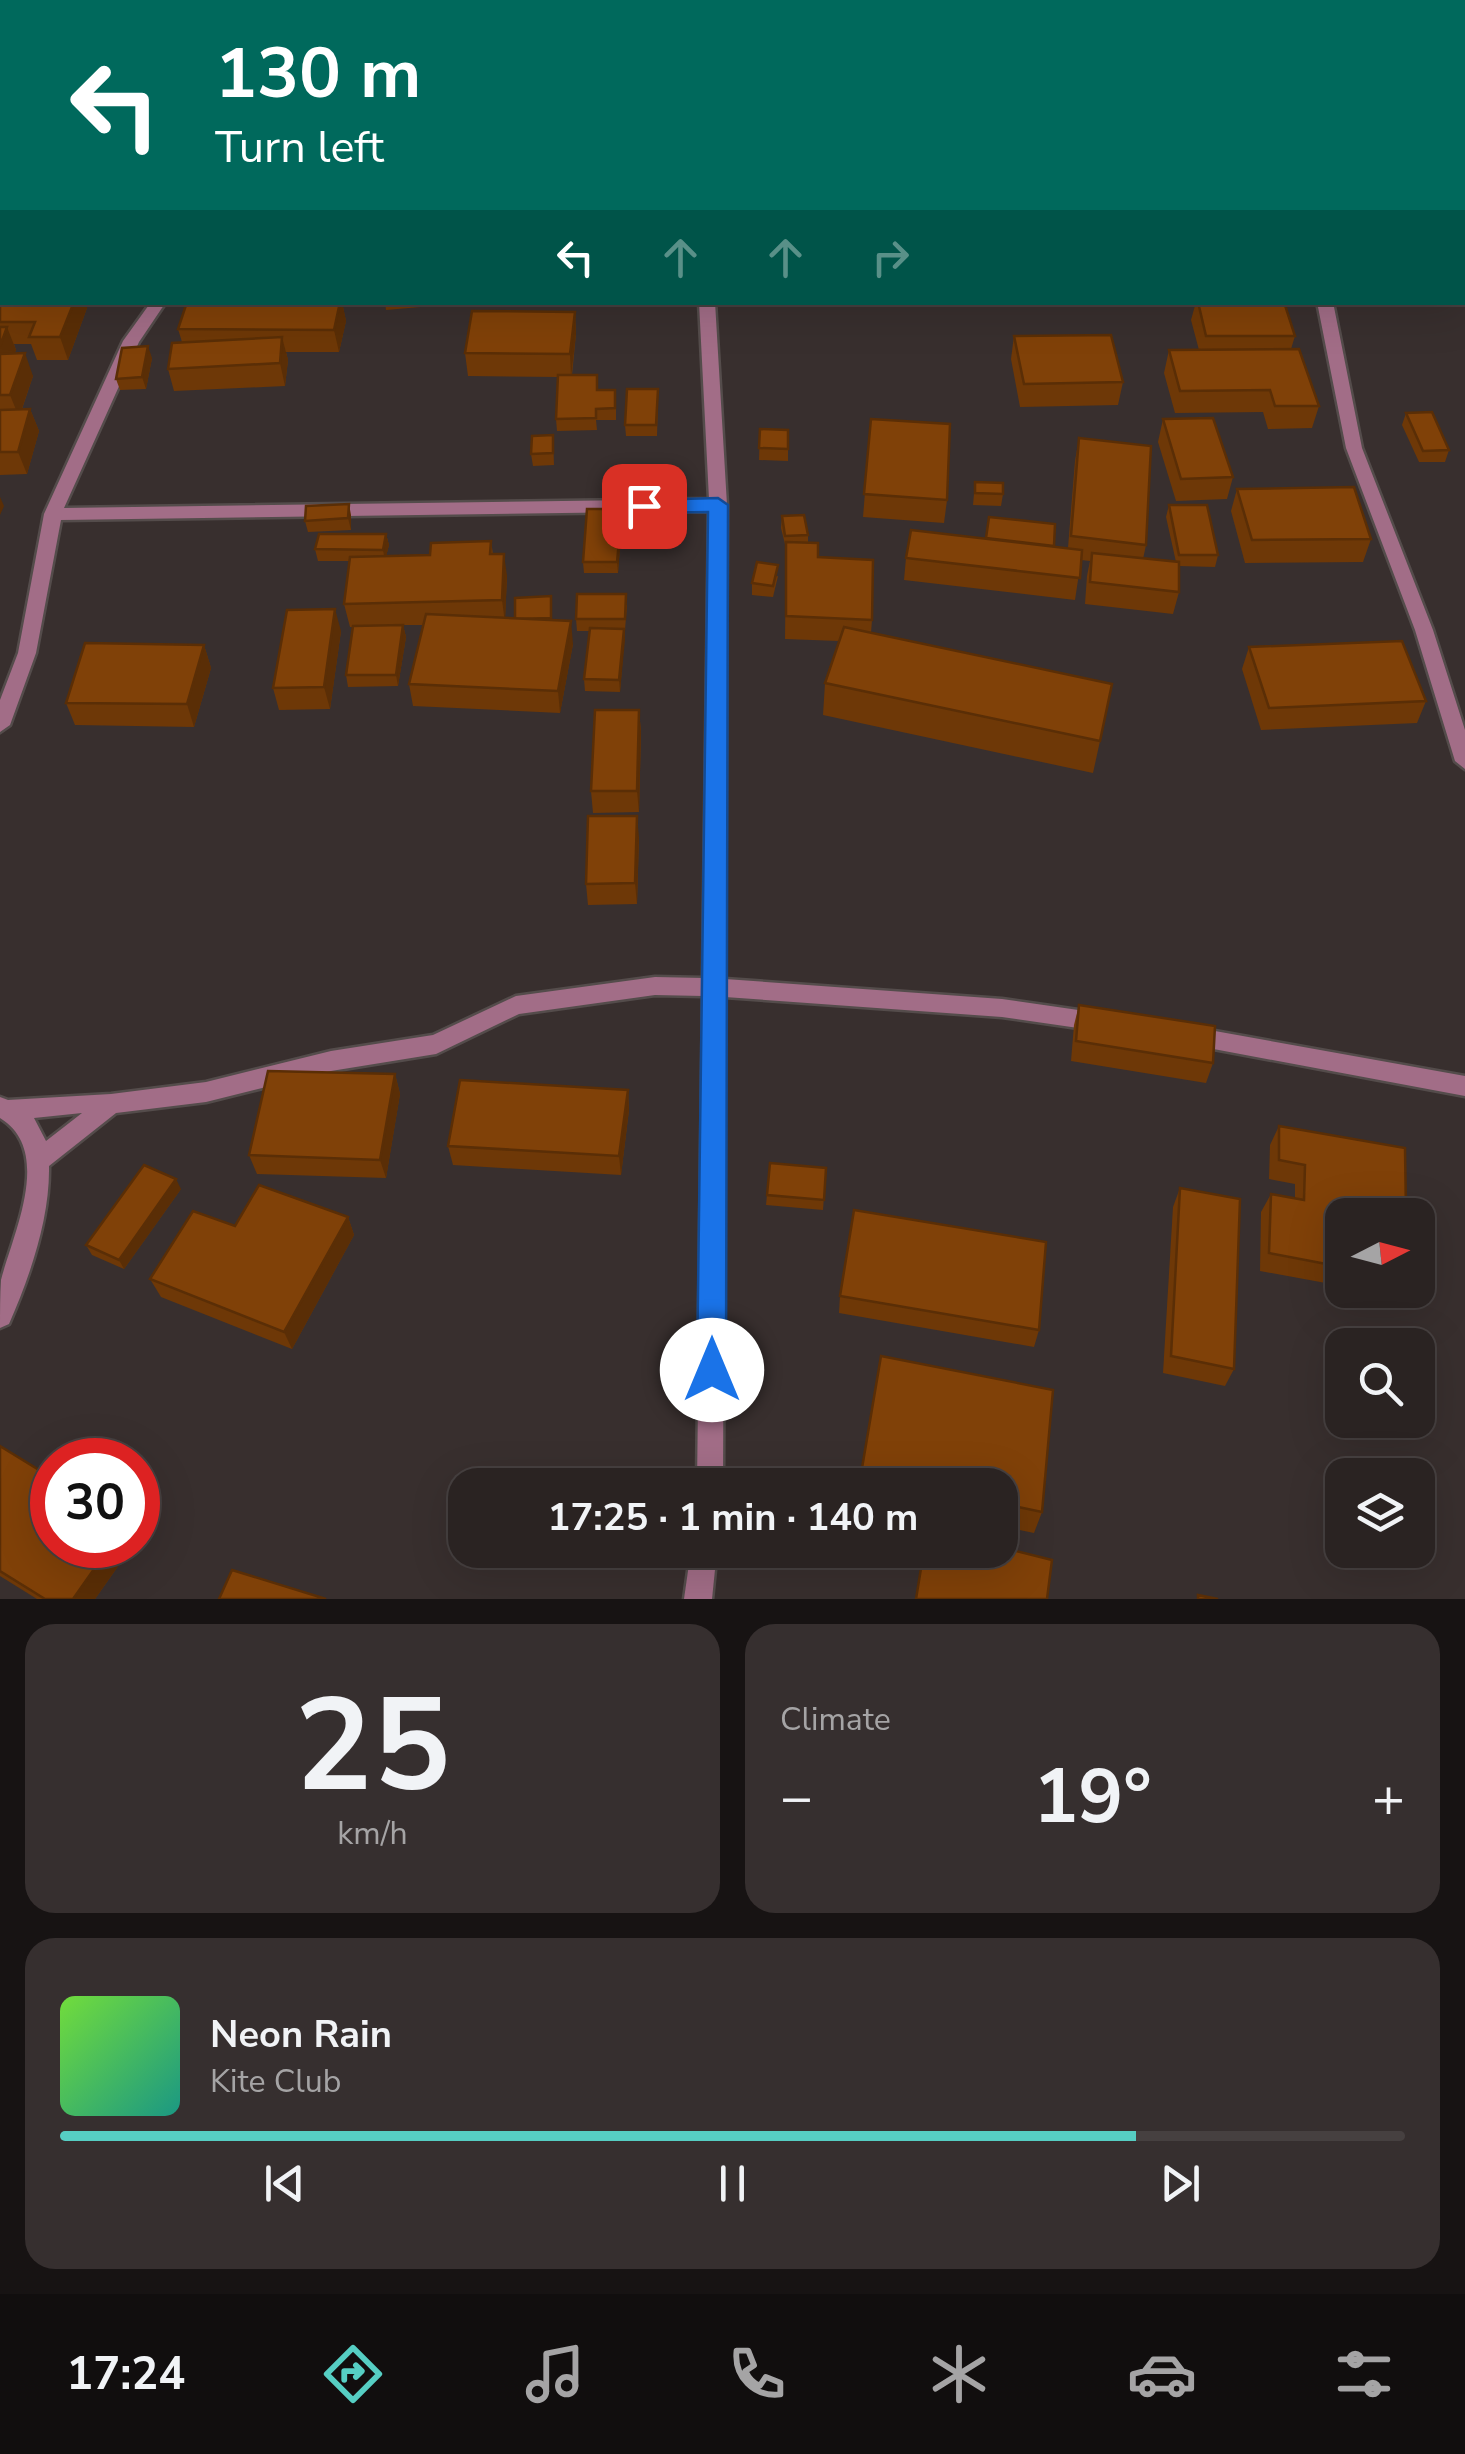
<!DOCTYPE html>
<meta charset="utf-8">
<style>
:root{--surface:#2a2322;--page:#362f2f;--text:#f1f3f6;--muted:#a5a4a5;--line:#464040;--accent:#56cec3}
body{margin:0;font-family:"Nunito Sans",sans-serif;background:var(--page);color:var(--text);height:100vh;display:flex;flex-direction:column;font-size:38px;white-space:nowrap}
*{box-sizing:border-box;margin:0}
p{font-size:32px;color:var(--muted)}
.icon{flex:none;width:55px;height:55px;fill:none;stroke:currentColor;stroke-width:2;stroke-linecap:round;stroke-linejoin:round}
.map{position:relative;height:1599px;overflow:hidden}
.panel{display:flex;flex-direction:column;gap:25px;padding:25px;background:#171313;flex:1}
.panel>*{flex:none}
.guide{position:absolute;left:0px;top:0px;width:1465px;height:305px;box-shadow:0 10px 40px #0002,0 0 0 2px var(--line);background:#00695c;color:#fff;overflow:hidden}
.needle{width:65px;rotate:84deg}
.buttons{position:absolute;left:1325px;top:1198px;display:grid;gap:20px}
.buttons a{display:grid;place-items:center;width:110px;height:110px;border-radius:20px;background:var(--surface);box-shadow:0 10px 40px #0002,0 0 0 2px var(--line);font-size:50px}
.speed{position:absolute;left:30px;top:1438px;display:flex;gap:20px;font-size:50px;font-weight:700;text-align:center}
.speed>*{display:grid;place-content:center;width:130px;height:130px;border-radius:50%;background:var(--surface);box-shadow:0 10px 40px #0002,0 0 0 2px var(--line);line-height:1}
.speed .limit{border:15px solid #d22;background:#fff;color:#111}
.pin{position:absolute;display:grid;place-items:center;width:85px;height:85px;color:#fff;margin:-42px;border-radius:20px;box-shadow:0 5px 15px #0006}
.me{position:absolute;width:110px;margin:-55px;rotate:0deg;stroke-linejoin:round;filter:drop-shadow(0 0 8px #0008)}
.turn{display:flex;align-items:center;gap:35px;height:210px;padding:0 50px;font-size:45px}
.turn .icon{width:130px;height:130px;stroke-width:2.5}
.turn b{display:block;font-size:70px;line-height:85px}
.lanes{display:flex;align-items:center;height:95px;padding:0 50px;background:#0003;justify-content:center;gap:50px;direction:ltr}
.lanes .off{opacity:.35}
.big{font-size:75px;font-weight:700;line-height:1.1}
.panel .card{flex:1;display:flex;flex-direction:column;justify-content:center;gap:15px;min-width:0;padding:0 35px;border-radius:30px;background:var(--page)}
.panel .dial{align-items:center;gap:0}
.dial b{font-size:130px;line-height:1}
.song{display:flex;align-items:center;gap:30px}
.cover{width:120px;height:120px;border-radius:15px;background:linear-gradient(135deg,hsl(100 70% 55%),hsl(170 70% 35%))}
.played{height:10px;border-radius:5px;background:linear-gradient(90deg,var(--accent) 80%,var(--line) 80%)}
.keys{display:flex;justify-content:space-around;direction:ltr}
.heat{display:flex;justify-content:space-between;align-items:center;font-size:55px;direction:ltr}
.panel .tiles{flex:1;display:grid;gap:25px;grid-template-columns:1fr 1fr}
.card:last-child{grid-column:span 2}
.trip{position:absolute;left:448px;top:1468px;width:570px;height:100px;border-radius:30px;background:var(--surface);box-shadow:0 10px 40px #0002,0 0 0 2px var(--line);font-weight:700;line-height:100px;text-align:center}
.tab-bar{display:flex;height:160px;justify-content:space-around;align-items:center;background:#110e0e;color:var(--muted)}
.tab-bar .icon{width:70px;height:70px}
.tab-bar .active{color:var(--accent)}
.tab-bar b{font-size:45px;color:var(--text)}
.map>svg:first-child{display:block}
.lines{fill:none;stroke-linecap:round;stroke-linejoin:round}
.street-casing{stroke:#544c4b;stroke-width:5}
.street{fill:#a26d87;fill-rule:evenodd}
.wall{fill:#6e3807}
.shaded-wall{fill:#5a2e06}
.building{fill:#804108;stroke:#5a2e06;stroke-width:2.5}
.route{fill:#1a73e8;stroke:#114b97;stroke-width:2.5}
</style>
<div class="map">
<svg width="1465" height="1599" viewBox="0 0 1465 1599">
<rect width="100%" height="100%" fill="#382f2e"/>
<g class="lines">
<!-- street casing -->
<g class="street-casing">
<g id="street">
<path d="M1465 43V51L1462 52V44Z"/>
<path d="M151 302H166L139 342 64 508 709 499 699 302H715L727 505 725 979 1002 999 1099 1013 1107 1015 1110 1022 1107 1029 1099 1031 1002 1017 725 997 723 1485H697L703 996 655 995 519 1014 436 1054 331 1071 206 1102 116 1113 49 1166C50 1219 30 1276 9 1324L0 1328C0 1312 0 1295 1 1280 13 1233 54 1151 0 1118V1097L8 1100 111 1094 206 1082 331 1051 433 1035 516 996 655 977 703 978 709 511 61 520 36 653 10 725 0 732V700L18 653 44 514 123 341ZM82 1113 46 1141 34 1118Z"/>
<path d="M1317 302H1333L1362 448 1433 630 1465 730V769L1455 761 1415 630 1346 448Z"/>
<path d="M1187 1026 1465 1076V1096L1187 1044 1179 1042 1176 1035 1179 1028Z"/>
<path d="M691 1550H717L712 1599H684Z"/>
</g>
</g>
<!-- street -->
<use href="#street" class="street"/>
</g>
<!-- wall -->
<g class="wall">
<path d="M0 0H31L29 2H2V19L1 22 2 23V191H0Z"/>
<path d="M294 0H378L377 2H295Z"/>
<rect x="893" y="0" width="67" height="2"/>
<path d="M1334 0H1387L1385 2H1345Z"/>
<path d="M1465 139V178L1462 176V141Z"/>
<path d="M0 286 2 302H86L87 308 68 360H37L31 344H14L16 350 14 354 33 376 22 409H30L39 431 27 474 0 475Z"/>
<path d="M187 302H342L346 321 339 352H286L288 360 285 386 174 391 168 369 182 342 178 329Z"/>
<path d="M385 302H478L386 310Z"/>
<path d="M1196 302H1284L1295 336 1291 349 1319 406 1312 428 1268 429 1263 412 1175 413 1164 373 1169 350H1199L1191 320Z"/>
<path d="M575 312 576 334 572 375 616 401V420H596L597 430 557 431 556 419 558 377 468 376 465 353Z"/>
<path d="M1014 336 1123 382 1118 405 1020 407 1011 359Z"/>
<path d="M152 358 146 389 120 390 116 379Z"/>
<path d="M658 400 657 436H626L625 425Z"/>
<path d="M1406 413 1449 450 1445 462H1419L1402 425Z"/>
<path d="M871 419 947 500 944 523 863 517Z"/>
<path d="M1163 419 1233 477 1227 499 1176 501 1158 442Z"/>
<path d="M760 429 788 430V461L759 460Z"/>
<path d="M553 435 554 465 533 466 531 454Z"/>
<path d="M1079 438 1146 545 1143 559 1176 562 1166 517 1169 505 1218 555 1215 567 1179 566V592L1173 614 1085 604 1087 576 1090 561 1081 560 1075 600 904 580 906 558 986 539 1068 548 1075 461Z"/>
<path d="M975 482 1003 494 1001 506 973 505Z"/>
<path d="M1237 489 1371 539 1363 562 1245 563 1231 511Z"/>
<path d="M622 509V521L618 573H584L583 562Z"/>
<path d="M351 515V530L308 532 305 521Z"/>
<path d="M782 516 808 535V543L818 557 872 620 871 633 1100 741 1093 773 823 715 825 683 839 641 785 639 786 548 781 528Z"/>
<path d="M386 534 389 545 386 556 430 555 491 541 493 554 507 576 505 618 515 619 551 596 552 620 573 644 560 713 413 706 409 684 423 625H400H403L406 637 398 686 348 687 346 675 353 627H350L344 604 350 561H318L315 549Z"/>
<path d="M778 576 773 597 752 595V583Z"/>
<path d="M627 605 620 692 585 691 584 679 590 631H577L576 619Z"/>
<path d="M341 631 330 709 279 710 273 688Z"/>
<path d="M204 645 211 668 194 727 75 725 66 703Z"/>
<path d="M1249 647 1426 701 1417 723 1261 730 1242 669Z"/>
<path d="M639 710 641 732 639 812 593 813 591 791Z"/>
<path d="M639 837 637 904 588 905 586 884Z"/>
<path d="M1079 1005 1213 1063 1206 1083 1071 1061 1074 1025Z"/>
<path d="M395 1074 400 1094 386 1178 257 1174 249 1155Z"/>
<path d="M628 1090 629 1110 621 1175 453 1165 448 1146Z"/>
<path d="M1279 1126 1342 1215V1286L1260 1271 1261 1212 1271 1194 1295 1198V1184L1269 1179 1270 1145Z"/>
<path d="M770 1163 826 1168 823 1210 766 1205Z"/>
<path d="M1180 1188 1234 1369 1225 1386 1163 1373 1173 1207Z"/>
<path d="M181 1189 124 1269 92 1255 86 1245Z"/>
<path d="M348 1217 354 1235 292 1349 161 1297 150 1279 235 1226Z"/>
<path d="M1362 1290H1401L1396 1296Z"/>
<path d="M840 1296 1039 1330 1034 1347 839 1313Z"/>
<path d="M881 1356 1042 1512 1034 1533 1000 1526V1485H859Z"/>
<path d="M0 1446 133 1545 95 1599H37L0 1576Z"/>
</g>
<!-- shaded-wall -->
<g class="shaded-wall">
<path d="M14 0H31L29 2H15Z"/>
<path d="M0 94 2 101V117L0 121Z"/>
<path d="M74 302H86L87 308 68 360 60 337Z"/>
<path d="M340 302H342L346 321 339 352 334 330Z"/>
<path d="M575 312 576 334 571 377 570 354Z"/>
<path d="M7 327 16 350 7 372 0 353V346Z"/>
<path d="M282 337 288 360 285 386 280 363Z"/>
<path d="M148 346 152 358 146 389 142 377Z"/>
<path d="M25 353 33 376 19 417 10 395Z"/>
<path d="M30 409 39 431 27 474 18 452Z"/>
<path d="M0 497 4 506 0 515Z"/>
<path d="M349 504 351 515V530L348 518Z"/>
<path d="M622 509V521L618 573 617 562Z"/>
<path d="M386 534 389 545 385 561 383 550Z"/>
<path d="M504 554 507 576 505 623 502 600Z"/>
<path d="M335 609 341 631 330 709 324 687Z"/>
<path d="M571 621 573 644 560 713 558 691Z"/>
<path d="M403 625 406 637 398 686 396 675Z"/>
<path d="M624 629 625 640 620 692 619 680Z"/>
<path d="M204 645 211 668 194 727 187 704Z"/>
<path d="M639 710 641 732 639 812 637 791Z"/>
<path d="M637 816 639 837 637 904 635 883Z"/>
<path d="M395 1074 400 1094 386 1178 380 1160Z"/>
<path d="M628 1090 629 1110 621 1175 619 1156Z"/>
<path d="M176 1179 181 1189 124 1269 119 1260Z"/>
<path d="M348 1217 354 1235 292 1349 284 1332Z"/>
<path d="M111 1545H133L95 1599H73Z"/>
</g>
<!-- building -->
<g class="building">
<path d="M125 0H212L210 2H123Z"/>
<path d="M455 0H509L508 2H454Z"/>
<path d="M529 0H571V2H527Z"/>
<path d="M578 0H661L660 2H577Z"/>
<path d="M670 0H704L721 2H670Z"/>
<path d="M0 22 2 23V48L0 50Z"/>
<rect x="0" y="62" width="2" height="18"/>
<path d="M2 117V169H0V121Z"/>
<path d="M0 286H2V302H74L60 337H29L35 322H0Z"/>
<path d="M187 302H340L334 330 178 329Z"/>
<path d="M1198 302H1284L1295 336H1206Z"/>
<path d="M472 311 575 312 570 354 465 353Z"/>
<path d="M0 327H7L0 346Z"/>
<path d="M1111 335 1123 382 1024 384 1014 336Z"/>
<path d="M282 337 280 363 168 369 172 343Z"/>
<path d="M148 346 142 377 116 379 122 348Z"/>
<path d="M1299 349 1319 406H1275L1270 390 1180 391 1169 350Z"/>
<path d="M25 353 10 395H0V354Z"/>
<path d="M558 375H597V390H615V408L596 409V418L556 419Z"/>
<path d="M627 389H658L656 425H625Z"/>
<path d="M30 409 18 452H0V410Z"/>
<path d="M1432 412 1449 450 1423 451 1406 413Z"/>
<path d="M1213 418 1233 477 1181 479 1163 419Z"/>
<path d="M871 419 950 424 947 500 864 494Z"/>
<path d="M760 429 788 430V449L759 448Z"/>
<path d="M553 435V453L531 454 532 436Z"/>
<path d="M1079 438 1151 446 1146 545 1071 536Z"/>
<path d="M975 482 1003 483V494L975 493Z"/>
<path d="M1354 487 1371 539 1252 540 1237 489Z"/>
<path d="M349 504 348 518 305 521 306 506Z"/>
<path d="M1169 505H1207L1218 555H1179Z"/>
<path d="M587 509H622L617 562H583Z"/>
<path d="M804 515 808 535 785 536 782 516Z"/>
<path d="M989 517 1055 524 1054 546 986 538Z"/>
<path d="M911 530 1082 550 1080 578 906 558Z"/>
<path d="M319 534H386L383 550 315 549Z"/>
<path d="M491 541 490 554H504L502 600 344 604 350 557 430 555 431 543Z"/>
<path d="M786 542 818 543V557L873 560 872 620 786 616Z"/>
<path d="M1092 553 1179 562V592L1090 582Z"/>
<path d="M757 562 778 565 773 586 752 583Z"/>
<path d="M577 594H626L625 619H576Z"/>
<path d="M551 596V618L515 619V598Z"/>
<path d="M335 609 324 687 273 688 287 610Z"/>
<path d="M426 614 571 621 558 691 409 684Z"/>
<path d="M403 625 396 675H346L353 626Z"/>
<path d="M844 627 1112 684 1100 741 825 683Z"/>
<path d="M590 628 624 629 619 680 584 679Z"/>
<path d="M1402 641 1426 701 1269 708 1249 647Z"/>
<path d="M85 643 204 645 187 704 66 703Z"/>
<path d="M595 710H639L637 791H591Z"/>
<path d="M588 816H637L635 883 586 884Z"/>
<path d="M1079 1005 1215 1026 1213 1063 1076 1041Z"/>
<path d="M268 1071 395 1074 380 1160 249 1155Z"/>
<path d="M460 1080 628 1090 619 1156 448 1146Z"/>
<path d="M1279 1126 1405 1148 1406 1215H1342V1267L1269 1253 1271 1194 1304 1200 1305 1165 1279 1160Z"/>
<path d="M770 1163 826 1168 824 1200 767 1195Z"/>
<path d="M144 1165 176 1179 119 1260 86 1245Z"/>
<path d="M259 1185 348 1217 284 1332 150 1279 193 1211 235 1226Z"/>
<path d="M1180 1188 1240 1199 1234 1369 1171 1356Z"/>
<path d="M854 1210 1046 1242 1039 1330 840 1296Z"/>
<path d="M881 1356 1053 1390 1042 1512 1000 1503V1485H913L861 1474Z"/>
<path d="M0 1446 52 1478V1545H111L73 1599H45L0 1571Z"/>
<path d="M1000 1547 1052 1560 1047 1599H916L924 1550H1000Z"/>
<path d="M232 1570 326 1599H219Z"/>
<path d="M1198 1595 1218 1599H1198Z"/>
</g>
<!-- route -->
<path class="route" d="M718 498 728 505 726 1370 722 1380 712 1384 701 1380 697 1370 708 512 644 513 634 506 644 500Z"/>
</svg>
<div class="buttons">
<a><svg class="needle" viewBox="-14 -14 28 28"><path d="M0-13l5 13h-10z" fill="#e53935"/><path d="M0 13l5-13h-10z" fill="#a5a4a5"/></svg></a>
<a><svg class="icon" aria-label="search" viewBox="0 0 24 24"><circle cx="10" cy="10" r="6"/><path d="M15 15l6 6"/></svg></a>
<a><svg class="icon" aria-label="layers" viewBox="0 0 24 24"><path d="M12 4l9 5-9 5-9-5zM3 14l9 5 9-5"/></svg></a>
</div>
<div class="speed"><div class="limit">30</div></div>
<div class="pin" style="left:644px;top:506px;background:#d93025"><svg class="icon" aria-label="arrive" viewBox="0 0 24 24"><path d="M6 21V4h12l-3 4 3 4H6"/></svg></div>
<svg class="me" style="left:712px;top:1370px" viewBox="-20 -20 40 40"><circle r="19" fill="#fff"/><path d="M0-13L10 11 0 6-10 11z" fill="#1a73e8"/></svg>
<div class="trip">17:25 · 1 min · 140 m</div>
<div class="guide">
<div class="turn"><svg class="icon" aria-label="left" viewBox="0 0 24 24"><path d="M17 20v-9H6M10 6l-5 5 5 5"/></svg><div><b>130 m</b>Turn left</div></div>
<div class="lanes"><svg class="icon" aria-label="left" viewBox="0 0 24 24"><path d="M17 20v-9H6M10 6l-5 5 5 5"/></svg><svg class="icon off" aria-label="ahead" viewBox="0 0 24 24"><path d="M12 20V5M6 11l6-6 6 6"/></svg><svg class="icon off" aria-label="ahead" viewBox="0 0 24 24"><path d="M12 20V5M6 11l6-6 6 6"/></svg><svg class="icon off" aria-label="right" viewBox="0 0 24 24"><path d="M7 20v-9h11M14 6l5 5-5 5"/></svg></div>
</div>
</div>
<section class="panel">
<div class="tiles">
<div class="card dial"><b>25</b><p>km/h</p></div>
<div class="card"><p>Climate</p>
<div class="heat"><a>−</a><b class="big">19°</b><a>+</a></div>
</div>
<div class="card">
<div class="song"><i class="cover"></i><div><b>Neon Rain</b><p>Kite Club</p></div></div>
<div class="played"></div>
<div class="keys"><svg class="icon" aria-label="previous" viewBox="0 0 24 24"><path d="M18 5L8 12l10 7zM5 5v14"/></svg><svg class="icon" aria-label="pause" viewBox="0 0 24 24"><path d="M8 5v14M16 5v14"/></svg><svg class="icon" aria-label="next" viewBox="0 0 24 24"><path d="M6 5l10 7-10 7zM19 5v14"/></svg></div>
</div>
</div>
</section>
<nav class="tab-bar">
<b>17:24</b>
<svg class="icon active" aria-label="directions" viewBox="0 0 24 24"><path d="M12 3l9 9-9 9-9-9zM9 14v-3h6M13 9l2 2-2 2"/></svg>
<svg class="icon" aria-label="music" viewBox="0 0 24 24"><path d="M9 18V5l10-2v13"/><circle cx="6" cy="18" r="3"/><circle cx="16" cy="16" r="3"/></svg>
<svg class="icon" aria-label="phone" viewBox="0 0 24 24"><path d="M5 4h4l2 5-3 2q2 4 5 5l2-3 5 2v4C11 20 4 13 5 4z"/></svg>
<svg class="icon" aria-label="climate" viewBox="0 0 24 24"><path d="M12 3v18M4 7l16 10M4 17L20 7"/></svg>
<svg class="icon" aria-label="car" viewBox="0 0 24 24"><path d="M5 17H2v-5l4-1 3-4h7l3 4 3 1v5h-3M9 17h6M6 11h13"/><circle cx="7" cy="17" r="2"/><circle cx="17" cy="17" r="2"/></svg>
<svg class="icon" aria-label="filters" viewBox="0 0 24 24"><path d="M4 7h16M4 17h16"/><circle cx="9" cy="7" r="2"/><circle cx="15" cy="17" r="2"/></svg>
</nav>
